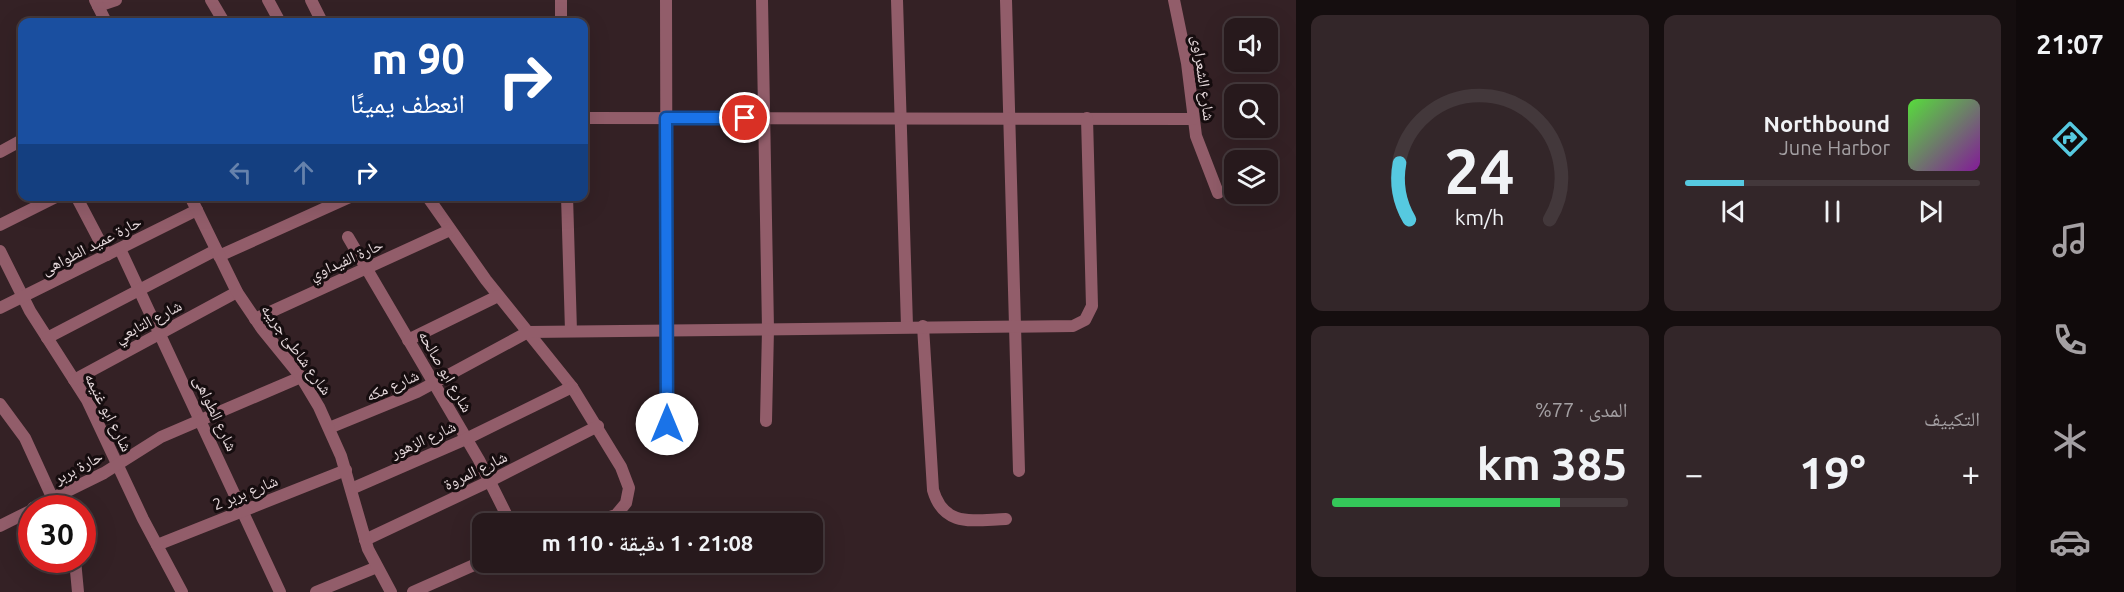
<!DOCTYPE html>
<html lang="ar">
<meta charset="utf-8">
<style>
:root{--surface:#27191c;--page:#332629;--text:#f1f3f6;--muted:#a4a0a3;--line:#43383b;--accent:#56c9e0}
body{margin:0;font-family:Ubuntu,"Noto Naskh Arabic",sans-serif;background:var(--page);color:var(--text);direction:rtl;height:100vh;display:flex;flex-direction:column;font-size:22px;white-space:nowrap}
*{box-sizing:border-box;margin:0}
p{font-size:20px;color:var(--muted)}
.icon{flex:none;width:33px;height:33px;fill:none;stroke:currentColor;stroke-width:2;stroke-linecap:round;stroke-linejoin:round}
.map{position:relative;flex:1;overflow:hidden;direction:ltr}
.panel{display:flex;flex-direction:column;gap:15px;padding:15px;background:#150e0f;width:720px}
.panel>*{flex:none}
.top-card{position:absolute;left:18px;top:18px;width:570px;height:183px;border-radius:12px;box-shadow:0 6px 24px #0002,0 0 0 2px var(--line);direction:rtl;background:#1a4fa0;color:#fff;overflow:hidden}
.fabs{position:absolute;left:1224px;top:18px;display:grid;gap:12px}
.fabs a{display:grid;place-items:center;width:54px;height:54px;border-radius:12px;background:var(--surface);box-shadow:0 6px 24px #0002,0 0 0 2px var(--line);font-size:30px}
.speed{position:absolute;left:18px;top:495px;display:flex;gap:12px;font-size:30px;font-weight:700;text-align:center}
.speed>*{display:grid;place-content:center;width:78px;height:78px;border-radius:50%;background:var(--surface);box-shadow:0 6px 24px #0002,0 0 0 2px var(--line);line-height:1}
.speed .limit{border:9px solid #d22;background:#fff;color:#111}
.pin{position:absolute;display:grid;place-items:center;width:51px;height:51px;color:#fff;margin:-26px;border:3px solid #fff;border-radius:50%;box-shadow:0 2px 6px #0007}
.me{position:absolute;width:66px;margin:-33px;rotate:0deg;stroke-linejoin:round;filter:drop-shadow(0 0 4px #0008)}
.turn{display:flex;align-items:center;gap:21px;height:126px;padding:0 24px;font-size:27px}
.turn .icon{width:78px;height:78px;stroke-width:2.5}
.turn b{display:block;font-size:42px;line-height:51px}
.lanes{display:flex;align-items:center;height:57px;padding:0 24px;background:#0003;justify-content:center;gap:30px;direction:ltr}
.lanes .off{opacity:.35}
.big{font-size:45px;font-weight:600;line-height:1.1}
.panel .widget{flex:1;display:flex;flex-direction:column;justify-content:center;gap:9px;min-width:0;padding:0 21px;border-radius:12px;background:var(--page)}
.panel .dial{align-items:center;gap:0}
.dial svg{height:156px;overflow:visible;fill:none;stroke:var(--line);stroke-width:7;stroke-linecap:round;text-anchor:middle}
.dial text{fill:var(--text);stroke:none}
.song{display:flex;align-items:center;gap:18px}
.cover{width:72px;height:72px;border-radius:9px;background:linear-gradient(135deg,hsl(110 70% 55%),hsl(290 70% 35%))}
.played{height:6px;border-radius:3px;background:linear-gradient(90deg,var(--accent) 20%,var(--line) 20%)}
.keys{display:flex;justify-content:space-around;direction:ltr}
.heat{display:flex;justify-content:space-between;align-items:center;font-size:33px;direction:ltr}
.charge{height:9px;border-radius:4px;background:linear-gradient(90deg,#34c759 77%,var(--line) 0)}
.panel .tiles{flex:1;display:grid;gap:15px;grid-template-columns:repeat(2,1fr)}
.trip{position:absolute;left:472px;top:513px;width:351px;height:60px;border-radius:12px;background:var(--surface);box-shadow:0 6px 24px #0002,0 0 0 2px var(--line);font-weight:600;line-height:60px;text-align:center;direction:rtl}
main{display:flex;flex:1;min-height:0}
.tab-bar{display:flex;flex-direction:column;width:108px;justify-content:space-around;align-items:center;background:#100a0b;color:var(--muted)}
.tab-bar .icon{width:42px;height:42px}
.tab-bar .on{color:var(--accent)}
.tab-bar b{font-size:27px;color:var(--text)}
.map>svg:first-child{display:block}
.lines{fill:none;stroke-linecap:round;stroke-linejoin:round}
.minor{stroke:#925d6a;stroke-width:12}
.tertiary{stroke:#925d6a;stroke-width:12}
.route-casing{stroke:#114b97;stroke-width:15}
.route{stroke:#1a73e8;stroke-width:10}
.labels{text-anchor:middle;dominant-baseline:central;stroke-width:6;stroke-linejoin:round;paint-order:stroke}
.street-label{font-size:16px;fill:#e6d9dc;stroke:#160d0f}
</style>
<main>
<nav class="tab-bar">
<b>21:07</b>
<svg class="icon on" aria-label="directions" viewBox="0 0 24 24"><path d="M12 3l9 9-9 9-9-9zM9 14v-3h6M13 9l2 2-2 2"/></svg>
<svg class="icon" aria-label="music" viewBox="0 0 24 24"><path d="M9 18V5l10-2v13"/><circle cx="6" cy="18" r="3"/><circle cx="16" cy="16" r="3"/></svg>
<svg class="icon" aria-label="phone" viewBox="0 0 24 24"><path d="M5 4h4l2 5-3 2q2 4 5 5l2-3 5 2v4C11 20 4 13 5 4z"/></svg>
<svg class="icon" aria-label="climate" viewBox="0 0 24 24"><path d="M12 3v18M4 7l16 10M4 17L20 7"/></svg>
<svg class="icon" aria-label="car" viewBox="0 0 24 24"><path d="M5 17H2v-5l4-1 3-4h7l3 4 3 1v5h-3M9 17h6M6 11h13"/><circle cx="7" cy="17" r="2"/><circle cx="17" cy="17" r="2"/></svg>
</nav>
<section class="panel">
<div class="tiles">
<div class="widget">
<div class="song"><i class="cover"></i><div><b>Northbound</b><p>June Harbor</p></div></div>
<div class="played"></div>
<div class="keys"><svg class="icon" aria-label="previous" viewBox="0 0 24 24"><path d="M18 5L8 12l10 7zM5 5v14"/></svg><svg class="icon" aria-label="pause" viewBox="0 0 24 24"><path d="M8 5v14M16 5v14"/></svg><svg class="icon" aria-label="next" viewBox="0 0 24 24"><path d="M6 5l10 7-10 7zM19 5v14"/></svg></div>
</div>
<div class="widget dial"><svg viewBox="0 0 100 80">
<path d="M14 69A42 42 0 1 1 86 69"/>
<path d="M14 69A42 42 0 0 1 9 40" stroke="#56c9e0"/>
<text x="50" y="56" font-size="32" font-weight="700">24</text>
<text x="50" y="72" font-size="11">km/h</text>
</svg></div>
<div class="widget"><p>التكييف</p>
<div class="heat"><a>−</a><b class="big">19°</b><a>+</a></div>
</div>
<div class="widget"><p>المدى · 77%</p><b class="big">385 km</b><div class="charge"></div></div>
</div>
</section>
<div class="map">
<svg width="1296" height="592" viewBox="0 0 1296 592">
<rect width="100%" height="100%" fill="#342125"/>
<g class="lines">
<!-- minor -->
<g class="minor">
<path d="M211 0 224 22"/>
<path d="M268 0 280 22"/>
<path d="M311 0 322 22"/>
<path d="M561 0V22"/>
<path d="M666 0 667 424"/>
<path d="M762 0 768 329 766 421"/>
<path d="M897 0 907 326"/>
<path d="M1006 0 1019 471"/>
<path d="M1174 0 1187 63 1196 136 1218 193"/>
<path d="M98 6 116 0"/>
<path d="M584 118 1193 119"/>
<path d="M0 152 22 140"/>
<path d="M76 196 107 255"/>
<path d="M427 196 486 280 572 387 621 467 629 488 626 503 616 515 589 524"/>
<path d="M567 196 571 331"/>
<path d="M0 225 58 196"/>
<path d="M348 237 479 460 511 524"/>
<path d="M120 249 280 592"/>
<path d="M0 251 30 311 87 400 143 519 182 592"/>
<path d="M219 256 352 196"/>
<path d="M0 308 197 210"/>
<path d="M255 319 450 230"/>
<path d="M923 326 933 490C944 528 973 520 1006 519"/>
<path d="M47 338 216 250"/>
<path d="M408 340 498 296"/>
<path d="M74 380 237 292"/>
<path d="M0 404 25 438 57 508"/>
<path d="M329 428 417 392 528 332 1073 326 1085 320 1092 306 1087 118"/>
<path d="M351 489 466 439 572 387"/>
<path d="M33 508 104 473 161 437 301 377"/>
<path d="M0 526 32 510"/>
<path d="M365 540 490 481 598 426"/>
<path d="M157 545 346 470"/>
<path d="M75 560 78 592"/>
<path d="M316 592 377 567"/>
<path d="M413 592 483 561"/>
</g>
<!-- tertiary -->
<g class="tertiary">
<path d="M95 0 106 22"/>
<path d="M190 196 237 292 262 329 301 377 319 407 341 456 368 549 391 592"/>
</g>
</g>
<g class="lines">
<!-- route casing -->
<g class="route-casing">
<path id="route" d="M667 424 666 118H745"/>
</g>
<!-- route -->
<use href="#route" class="route"/>
</g>
<g class="labels">
<!-- street labels -->
<g class="street-label">
<text transform="translate(1204 78) rotate(82)">شارع الشعراوى</text>
<text transform="translate(91 245) rotate(-27)">حارة عميد الطواهى</text>
<text transform="translate(346 259) rotate(-24)">حارة الفيداوي</text>
<text transform="translate(148 321) rotate(-28)">شارع التابعي</text>
<text transform="translate(297 349) rotate(54)">شارع شاطئ جريبه</text>
<text transform="translate(446 371) rotate(60)">شارع ابو صالحه</text>
<text transform="translate(392 385) rotate(-24)">شارع مكه</text>
<text transform="translate(109 412) rotate(63)">شارع ابو غنيمه</text>
<text transform="translate(216 413) rotate(65)">شارع الطواهى</text>
<text transform="translate(423 439) rotate(-24)">شارع الزهور</text>
<text transform="translate(78 467) rotate(-28)">حارة بربر</text>
<text transform="translate(475 470) rotate(-26)">شارع المروة</text>
<text transform="translate(245 492) rotate(-22)">شارع بربر 2</text>
</g>
</g>
</svg>
<div class="fabs">
<a><svg class="icon" aria-label="sound" viewBox="0 0 24 24"><path d="M4 9h4l5-4v14l-5-4H4zM17 9q2 3 0 6"/></svg></a>
<a><svg class="icon" aria-label="search" viewBox="0 0 24 24"><circle cx="10" cy="10" r="6"/><path d="M15 15l6 6"/></svg></a>
<a><svg class="icon" aria-label="layers" viewBox="0 0 24 24"><path d="M12 4l9 5-9 5-9-5zM3 14l9 5 9-5"/></svg></a>
</div>
<div class="speed"><div class="limit">30</div></div>
<div class="pin" style="left:745px;top:118px;background:#d93025"><svg class="icon" aria-label="arrive" viewBox="0 0 24 24"><path d="M6 21V4h12l-3 4 3 4H6"/></svg></div>
<svg class="me" style="left:667px;top:424px" viewBox="-20 -20 40 40"><circle r="19" fill="#fff"/><path d="M0-13L10 11 0 6-10 11z" fill="#1a73e8"/></svg>
<div class="trip">21:08 · 1 دقيقة · 110 m</div>
<div class="top-card">
<div class="turn"><svg class="icon" aria-label="right" viewBox="0 0 24 24"><path d="M7 20v-9h11M14 6l5 5-5 5"/></svg><div><b>90 m</b>انعطف يمينًا</div></div>
<div class="lanes"><svg class="icon off" aria-label="left" viewBox="0 0 24 24"><path d="M17 20v-9H6M10 6l-5 5 5 5"/></svg><svg class="icon off" aria-label="ahead" viewBox="0 0 24 24"><path d="M12 20V5M6 11l6-6 6 6"/></svg><svg class="icon" aria-label="right" viewBox="0 0 24 24"><path d="M7 20v-9h11M14 6l5 5-5 5"/></svg></div>
</div>
</div>
</main>
